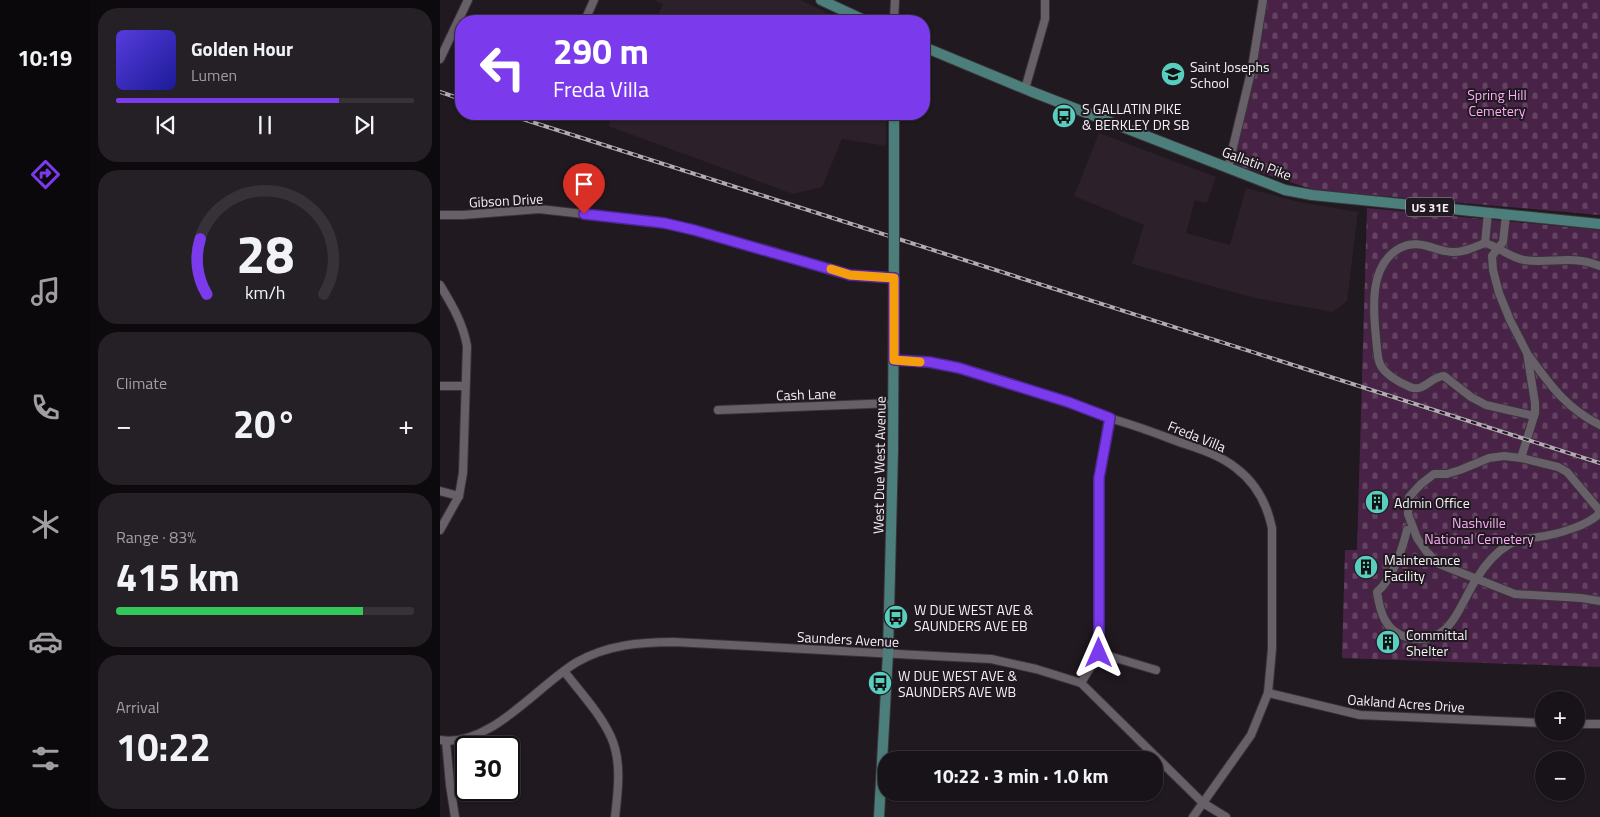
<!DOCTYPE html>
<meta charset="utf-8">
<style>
:root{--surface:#181318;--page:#252025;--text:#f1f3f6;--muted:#9f9ea2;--line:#363237;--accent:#7c3aed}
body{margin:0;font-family:"Titillium Web",sans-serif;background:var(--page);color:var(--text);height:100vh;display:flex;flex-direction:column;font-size:19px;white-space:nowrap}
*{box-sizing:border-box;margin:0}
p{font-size:16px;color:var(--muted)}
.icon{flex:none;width:28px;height:28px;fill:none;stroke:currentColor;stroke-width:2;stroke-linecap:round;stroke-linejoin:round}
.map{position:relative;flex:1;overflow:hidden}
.drawer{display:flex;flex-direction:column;gap:8px;padding:8px;background:#0d0a0d;width:350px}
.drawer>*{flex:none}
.guide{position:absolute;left:15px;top:15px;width:475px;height:105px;border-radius:20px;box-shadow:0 1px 4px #0004,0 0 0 1px var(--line);background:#7c3aed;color:#fff;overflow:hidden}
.tools{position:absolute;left:1095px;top:691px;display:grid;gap:10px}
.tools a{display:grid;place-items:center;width:50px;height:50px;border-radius:50%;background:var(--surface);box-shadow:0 1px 4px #0004,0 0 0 1px var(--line);font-size:25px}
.speed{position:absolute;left:15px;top:736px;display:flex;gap:10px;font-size:25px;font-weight:700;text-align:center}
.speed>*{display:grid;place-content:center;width:65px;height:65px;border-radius:50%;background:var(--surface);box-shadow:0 1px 4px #0004,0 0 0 1px var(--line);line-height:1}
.speed .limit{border:2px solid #111;border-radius:8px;background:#fff;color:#111}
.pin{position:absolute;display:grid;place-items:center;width:42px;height:42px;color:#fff;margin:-51px -21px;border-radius:50% 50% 50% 0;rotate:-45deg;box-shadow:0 0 5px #0007}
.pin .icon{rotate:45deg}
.me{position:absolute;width:55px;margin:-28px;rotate:0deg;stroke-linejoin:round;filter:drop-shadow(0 0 4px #0008)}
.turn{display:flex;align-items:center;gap:18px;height:105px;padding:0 15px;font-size:22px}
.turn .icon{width:65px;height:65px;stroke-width:2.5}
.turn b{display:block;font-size:35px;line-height:42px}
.big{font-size:38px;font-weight:700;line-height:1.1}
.drawer .widget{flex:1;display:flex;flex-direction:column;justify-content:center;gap:8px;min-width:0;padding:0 18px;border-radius:20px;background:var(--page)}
.drawer .dial{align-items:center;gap:0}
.dial svg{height:130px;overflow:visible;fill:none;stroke:var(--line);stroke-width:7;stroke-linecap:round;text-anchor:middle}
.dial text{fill:var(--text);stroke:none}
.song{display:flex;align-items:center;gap:15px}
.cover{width:60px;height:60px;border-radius:8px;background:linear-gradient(135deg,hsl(250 70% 55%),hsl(240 70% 35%))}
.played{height:5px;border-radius:2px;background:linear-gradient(90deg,var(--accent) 75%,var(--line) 75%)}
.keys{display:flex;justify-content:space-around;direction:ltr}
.heat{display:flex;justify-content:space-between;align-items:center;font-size:28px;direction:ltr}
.charge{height:8px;border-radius:4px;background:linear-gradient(90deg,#34c759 83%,var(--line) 0)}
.trip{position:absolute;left:438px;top:751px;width:285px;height:50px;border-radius:20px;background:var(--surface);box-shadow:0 1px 4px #0004,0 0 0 1px var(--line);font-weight:700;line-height:50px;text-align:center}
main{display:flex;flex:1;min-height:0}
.dock{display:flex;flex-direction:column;width:90px;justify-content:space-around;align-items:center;background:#0a080a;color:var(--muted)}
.dock .icon{width:35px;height:35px}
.dock .selected{color:var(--accent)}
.dock b{font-size:22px;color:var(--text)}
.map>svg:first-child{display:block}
.built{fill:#2c202b}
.cemetery{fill:url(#cemetery-stones)}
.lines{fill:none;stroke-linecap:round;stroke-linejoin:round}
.minor-casing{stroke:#393438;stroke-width:10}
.major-casing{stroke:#393438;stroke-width:12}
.minor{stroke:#686068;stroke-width:8}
.major{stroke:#4c7f7b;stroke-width:10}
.rail-casing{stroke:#b2acb2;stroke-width:4}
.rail{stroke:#201920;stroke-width:2;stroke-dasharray:5.5;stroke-linecap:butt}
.major-bridge-casing{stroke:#393438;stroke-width:12;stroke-linecap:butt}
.major-bridge{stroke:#4c7f7b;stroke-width:10}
.route-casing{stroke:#51269a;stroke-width:12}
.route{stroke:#7c3aed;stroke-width:9}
.slow{stroke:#f59e0b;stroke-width:9}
.labels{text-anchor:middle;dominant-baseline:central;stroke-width:4;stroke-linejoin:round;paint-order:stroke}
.shield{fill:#201920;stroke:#b5b0b5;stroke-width:1}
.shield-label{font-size:12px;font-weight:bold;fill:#f5f0f5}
.poi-label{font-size:14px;fill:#f5f0f5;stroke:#201920;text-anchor:start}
.park-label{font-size:14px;fill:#fcabf7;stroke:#201920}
.street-label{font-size:14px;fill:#f5f0f5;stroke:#201920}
</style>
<main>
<nav class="dock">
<b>10:19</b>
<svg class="icon selected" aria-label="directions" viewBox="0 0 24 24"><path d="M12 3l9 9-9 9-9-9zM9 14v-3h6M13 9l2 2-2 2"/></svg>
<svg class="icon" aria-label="music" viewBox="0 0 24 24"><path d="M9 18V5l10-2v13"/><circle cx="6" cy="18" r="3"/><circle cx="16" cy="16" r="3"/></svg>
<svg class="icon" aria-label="phone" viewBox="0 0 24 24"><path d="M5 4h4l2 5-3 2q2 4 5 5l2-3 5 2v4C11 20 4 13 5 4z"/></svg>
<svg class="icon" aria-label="climate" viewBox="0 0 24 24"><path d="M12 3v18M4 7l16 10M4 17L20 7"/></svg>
<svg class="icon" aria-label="car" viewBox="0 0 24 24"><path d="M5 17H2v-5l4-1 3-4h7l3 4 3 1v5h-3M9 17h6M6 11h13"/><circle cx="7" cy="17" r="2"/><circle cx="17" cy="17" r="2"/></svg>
<svg class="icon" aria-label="filters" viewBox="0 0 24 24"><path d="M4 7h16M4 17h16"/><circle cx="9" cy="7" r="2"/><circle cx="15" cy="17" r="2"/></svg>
</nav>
<section class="drawer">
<div class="widget">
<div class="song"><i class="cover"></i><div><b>Golden Hour</b><p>Lumen</p></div></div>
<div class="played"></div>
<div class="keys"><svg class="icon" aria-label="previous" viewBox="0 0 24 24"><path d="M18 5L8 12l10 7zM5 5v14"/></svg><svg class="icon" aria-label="pause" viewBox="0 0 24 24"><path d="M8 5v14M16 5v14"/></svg><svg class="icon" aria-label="next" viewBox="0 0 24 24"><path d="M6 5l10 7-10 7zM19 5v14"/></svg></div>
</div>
<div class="widget dial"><svg viewBox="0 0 100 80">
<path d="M14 69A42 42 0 1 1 86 69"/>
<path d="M14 69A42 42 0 0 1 10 35" stroke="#7c3aed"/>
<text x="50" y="56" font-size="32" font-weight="700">28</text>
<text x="50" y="72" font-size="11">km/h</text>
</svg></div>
<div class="widget"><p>Climate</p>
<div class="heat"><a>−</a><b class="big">20°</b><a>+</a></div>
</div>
<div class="widget"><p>Range · 83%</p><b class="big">415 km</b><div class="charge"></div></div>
<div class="widget"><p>Arrival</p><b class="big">10:22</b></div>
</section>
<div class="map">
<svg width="1160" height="817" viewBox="0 0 1160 817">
<defs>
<pattern id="cemetery-stones" width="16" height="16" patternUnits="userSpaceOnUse" patternTransform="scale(1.25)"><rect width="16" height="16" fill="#492347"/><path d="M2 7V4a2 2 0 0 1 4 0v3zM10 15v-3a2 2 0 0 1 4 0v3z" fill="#644362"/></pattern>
</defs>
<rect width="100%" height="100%" fill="#201920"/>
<!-- built -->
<g class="built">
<path d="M213 0H360L405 21H215L223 4Z"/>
<path d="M174 114H446V146L402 139 382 187 353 194 168 126Z"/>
<path d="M659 133 776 177 767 203 755 200 746 233 790 245 806 188 859 202 918 212 907 301 893 312 815 298 692 264 704 225 634 196Z"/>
</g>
<!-- cemetery -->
<g class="cemetery">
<path d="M825 0H1160V215L875 190 792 164Z"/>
<path d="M927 208 1160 230V667L902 658 905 550H917Z"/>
</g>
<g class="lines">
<!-- minor casing -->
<g class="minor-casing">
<g id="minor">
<path d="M146 18 154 0"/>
<path d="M454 21 455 0"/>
<path d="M0 59 28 0"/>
<path d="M585 89 605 19V0"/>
<path d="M788 168 812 68 823 0"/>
<path d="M0 215H23L99 209 224 223 254 230 410 275 454 278"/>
<path d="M1066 215 1063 242 1052 256 1053 270 1059 293 1070 320 1087 353 1095 403V413L1081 458 1064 456 1049 458 1020 470 1007 474H994L981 484 969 497 968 514 977 538 986 551 999 564 1075 594 1141 598 1160 601"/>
<path d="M1045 243 1048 213"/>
<path d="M0 285C12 305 23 323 27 346L23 473 19 496 0 530"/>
<path d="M1089 356C1111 386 1126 408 1160 425"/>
<path d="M454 360C476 361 497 362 518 367 556 377 594 391 630 403 643 408 656 414 669 418 695 425 720 435 745 444 763 450 781 456 796 468 816 483 827 504 832 528V649L828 693 811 735 753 817"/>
<path d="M0 386H25"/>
<path d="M278 410 454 403"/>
<path d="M1094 416 1046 405 1031 397 1004 376C991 376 984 393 970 387 960 383 944 374 940 364 937 357 937 346 936 338 933 308 929 265 960 248 979 238 994 251 1012 252 1023 253 1035 247 1045 243 1059 247 1069 257 1084 260 1111 264 1131 254 1160 266"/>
<path d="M1081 458 1118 467 1127 472 1160 511"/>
<path d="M0 491 19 496"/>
<path d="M967 530C962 550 953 578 937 592 940 612 945 631 966 637 1011 649 1018 606 1037 578 1045 565 1055 553 1068 545 1079 538 1093 538 1105 536 1122 533 1148 525 1160 513"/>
<path d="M659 653 716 670"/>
<path d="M124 671C140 692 160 713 171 737 182 761 178 792 175 817"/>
<path d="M641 683 659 653V478L669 418"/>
<path d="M828 693 920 715 1104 723"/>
<path d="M1136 724H1160"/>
<path d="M0 740C50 748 98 685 137 662 167 645 200 642 234 642L551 659 596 669 641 683 763 803 786 817"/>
<path d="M6 741 10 785 15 817"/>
</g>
</g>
<!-- major casing -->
<g class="major-casing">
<g id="major">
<path d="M381 0 426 21"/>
<path d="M484 47 590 91 845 190 872 195 1160 224"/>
<path d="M454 114V228"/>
<path d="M439 817 448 653 453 450 454 243"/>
</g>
</g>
<!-- minor -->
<use href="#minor" class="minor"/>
<!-- major -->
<use href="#major" class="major"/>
<!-- rail casing -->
<g class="rail-casing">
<g id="rail">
<path d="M0 92 21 99"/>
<path d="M67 114 1160 463"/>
</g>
</g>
<!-- rail -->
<use href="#rail" class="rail"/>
<!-- major-bridge casing -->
<g class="major-bridge-casing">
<path id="major-bridge" d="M454 243V228"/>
</g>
<!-- major-bridge -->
<use href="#major-bridge" class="major-bridge"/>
</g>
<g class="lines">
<!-- route casing -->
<g class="route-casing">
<path id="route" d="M144 214 224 223 254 230 410 275 454 278V360L489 362 519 368 628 402 670 418 659 478V653"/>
</g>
<!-- route -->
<use href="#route" class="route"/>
<!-- slow -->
<path class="slow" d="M391 269 410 275 454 278V360L480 362"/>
</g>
<!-- icons -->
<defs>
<g id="school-disc" transform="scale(1.25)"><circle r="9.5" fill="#59cebe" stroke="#201920"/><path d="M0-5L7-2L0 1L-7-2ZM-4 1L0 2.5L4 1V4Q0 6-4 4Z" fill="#111"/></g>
<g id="bus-disc" transform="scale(1.25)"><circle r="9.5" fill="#59cebe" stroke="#201920"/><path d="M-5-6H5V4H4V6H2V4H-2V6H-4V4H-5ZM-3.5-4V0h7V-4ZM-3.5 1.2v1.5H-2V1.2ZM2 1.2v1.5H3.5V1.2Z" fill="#111"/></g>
<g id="building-disc" transform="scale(1.25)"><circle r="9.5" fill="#59cebe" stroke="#201920"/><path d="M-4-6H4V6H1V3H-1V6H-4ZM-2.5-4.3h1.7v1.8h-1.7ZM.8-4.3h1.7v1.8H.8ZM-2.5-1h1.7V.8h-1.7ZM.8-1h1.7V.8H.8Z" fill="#111"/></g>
</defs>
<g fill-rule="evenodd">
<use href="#school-disc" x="733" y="74"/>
<use href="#bus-disc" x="624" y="116"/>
<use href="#building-disc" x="937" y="502"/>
<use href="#building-disc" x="926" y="567"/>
<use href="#bus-disc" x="456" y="617"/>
<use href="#building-disc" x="948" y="642"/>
<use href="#bus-disc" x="440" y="683"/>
</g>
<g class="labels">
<!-- shield labels -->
<rect class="shield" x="966" y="197.5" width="48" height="19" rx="4"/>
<g class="shield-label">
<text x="990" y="207">US 31E</text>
</g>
<!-- poi labels -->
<g class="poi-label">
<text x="750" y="66">Saint Josephs<tspan x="750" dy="16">School</tspan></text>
<text x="642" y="108">S GALLATIN PIKE<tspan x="642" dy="16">&amp; BERKLEY DR SB</tspan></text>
<text x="954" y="502">Admin Office</text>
<text x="944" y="559">Maintenance<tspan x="944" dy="16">Facility</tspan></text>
<text x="474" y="609">W DUE WEST AVE &amp;<tspan x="474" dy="16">SAUNDERS AVE EB</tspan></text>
<text x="966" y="634">Committal<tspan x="966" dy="16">Shelter</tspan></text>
<text x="458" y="675">W DUE WEST AVE &amp;<tspan x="458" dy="16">SAUNDERS AVE WB</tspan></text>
</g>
<!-- park labels -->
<g class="park-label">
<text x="1057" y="94">Spring Hill<tspan x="1057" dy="16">Cemetery</tspan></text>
<text x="1039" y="522">Nashville<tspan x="1039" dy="16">National Cemetery</tspan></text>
</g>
<!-- street labels -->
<g class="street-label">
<text transform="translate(817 163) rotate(20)">Gallatin Pike</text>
<text transform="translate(66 200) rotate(-3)">Gibson Drive</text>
<text transform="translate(366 394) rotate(-2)">Cash Lane</text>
<text transform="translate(757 436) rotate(22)">Freda Villa</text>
<text transform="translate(439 465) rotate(-89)">West Due West Avenue</text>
<text transform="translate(408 639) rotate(3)">Saunders Avenue</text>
<text transform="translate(966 703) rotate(4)">Oakland Acres Drive</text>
</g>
</g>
</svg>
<div class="tools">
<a>+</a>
<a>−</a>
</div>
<div class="speed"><div class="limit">30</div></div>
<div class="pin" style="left:144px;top:214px;background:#d93025"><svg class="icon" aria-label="arrive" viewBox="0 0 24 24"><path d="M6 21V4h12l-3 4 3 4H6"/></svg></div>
<svg class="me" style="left:659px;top:653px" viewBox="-20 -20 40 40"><path d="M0-17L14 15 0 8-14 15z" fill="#7c3aed" stroke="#fff" stroke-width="4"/></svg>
<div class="trip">10:22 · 3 min · 1.0 km</div>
<div class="guide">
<div class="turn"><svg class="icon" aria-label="left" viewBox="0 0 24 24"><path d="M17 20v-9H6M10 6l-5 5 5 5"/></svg><div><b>290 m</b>Freda Villa</div></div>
</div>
</div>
</main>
